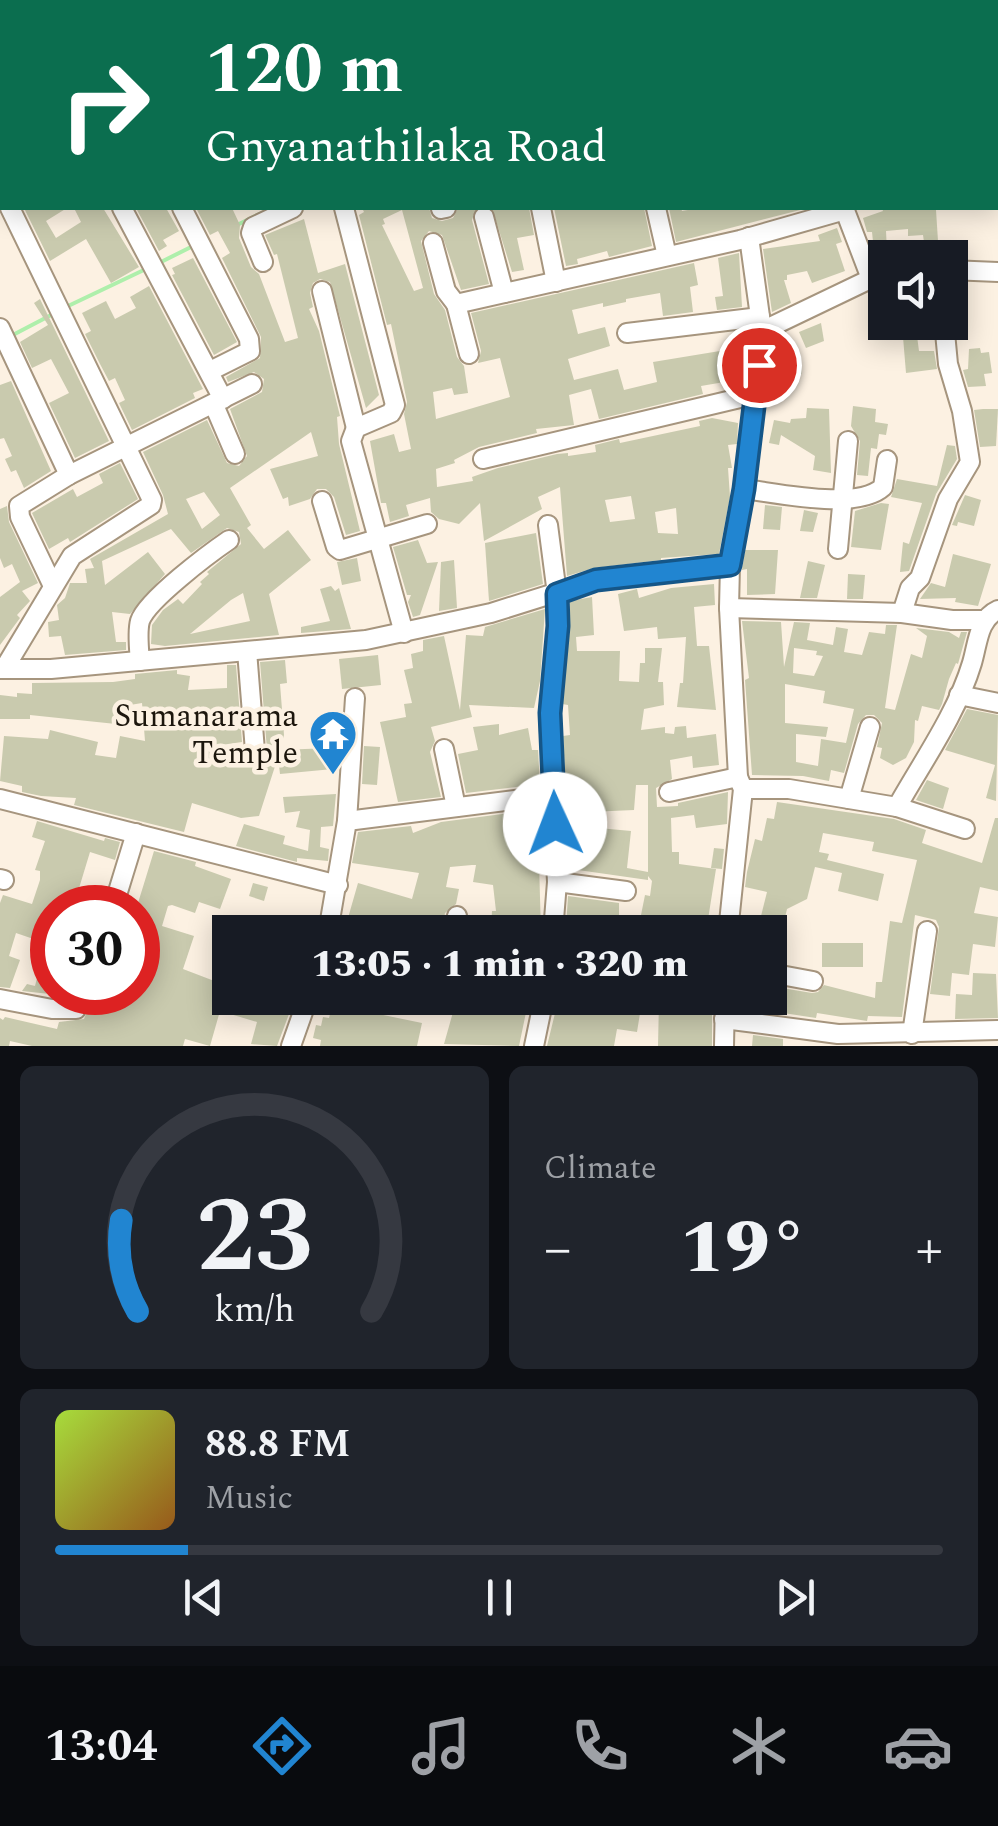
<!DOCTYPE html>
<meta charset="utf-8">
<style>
:root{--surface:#171b24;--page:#20242c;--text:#f1f3f6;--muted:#9ea1a6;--line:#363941;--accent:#2185d1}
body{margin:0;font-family:Spectral,serif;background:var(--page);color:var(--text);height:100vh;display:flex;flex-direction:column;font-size:38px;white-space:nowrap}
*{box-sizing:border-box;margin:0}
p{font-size:32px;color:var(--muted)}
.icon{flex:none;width:55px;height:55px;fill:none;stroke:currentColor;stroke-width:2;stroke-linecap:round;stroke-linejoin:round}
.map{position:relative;height:1046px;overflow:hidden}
.side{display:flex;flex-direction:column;gap:20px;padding:20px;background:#0d0f14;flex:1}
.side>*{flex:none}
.guide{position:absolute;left:0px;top:0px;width:1000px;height:210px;box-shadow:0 5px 25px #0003;background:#0b6e4f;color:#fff;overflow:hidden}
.buttons{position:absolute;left:868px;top:240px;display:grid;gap:20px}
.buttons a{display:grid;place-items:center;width:100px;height:100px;border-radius:0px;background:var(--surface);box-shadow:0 5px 25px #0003;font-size:50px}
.speed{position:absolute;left:30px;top:885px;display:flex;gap:20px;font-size:50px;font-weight:700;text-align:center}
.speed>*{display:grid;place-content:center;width:130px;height:130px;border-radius:50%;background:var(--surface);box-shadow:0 5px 25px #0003;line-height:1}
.speed .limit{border:15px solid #d22;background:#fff;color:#111}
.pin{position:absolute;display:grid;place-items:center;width:85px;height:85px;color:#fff;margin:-42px;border:5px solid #fff;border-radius:50%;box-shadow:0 2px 10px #0007}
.me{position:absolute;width:110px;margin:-55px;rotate:358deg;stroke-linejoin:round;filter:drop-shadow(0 0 8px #0008)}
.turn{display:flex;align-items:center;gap:35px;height:210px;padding:0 40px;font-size:45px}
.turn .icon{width:130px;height:130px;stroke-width:2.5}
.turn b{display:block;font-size:70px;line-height:85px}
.big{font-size:75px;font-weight:800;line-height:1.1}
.side .tile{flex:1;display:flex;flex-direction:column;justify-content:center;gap:15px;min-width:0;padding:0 35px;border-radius:15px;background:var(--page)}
.side .dial{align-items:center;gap:0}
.dial svg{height:260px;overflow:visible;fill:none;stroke:var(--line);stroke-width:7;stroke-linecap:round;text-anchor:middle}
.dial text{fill:var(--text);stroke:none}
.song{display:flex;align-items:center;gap:30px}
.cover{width:120px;height:120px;border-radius:15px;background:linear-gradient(135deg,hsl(80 70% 55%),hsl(30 70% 35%))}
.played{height:10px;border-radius:5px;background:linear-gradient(90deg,var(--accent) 15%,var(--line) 15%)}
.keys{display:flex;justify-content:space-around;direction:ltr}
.heat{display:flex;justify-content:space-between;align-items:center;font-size:55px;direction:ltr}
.side .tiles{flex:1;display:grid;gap:20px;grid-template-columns:1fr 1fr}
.tile:last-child{grid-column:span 2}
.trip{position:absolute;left:212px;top:915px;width:575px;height:100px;border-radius:0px;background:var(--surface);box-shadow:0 5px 25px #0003;font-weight:800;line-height:100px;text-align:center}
.dock{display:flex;height:160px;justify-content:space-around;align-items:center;background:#090b0e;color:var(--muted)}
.dock .icon{width:70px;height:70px}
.dock .current{color:var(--accent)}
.dock b{font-size:45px;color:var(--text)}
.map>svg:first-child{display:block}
.green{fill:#fbbdca}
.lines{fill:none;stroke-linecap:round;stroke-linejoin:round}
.stream{stroke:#aeefab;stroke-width:4}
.building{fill:#c9caae;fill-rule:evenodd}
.minor-casing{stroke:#a6957e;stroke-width:22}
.minor{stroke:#fff;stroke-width:18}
.route-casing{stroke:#155688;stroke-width:25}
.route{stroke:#2185d1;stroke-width:18}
.labels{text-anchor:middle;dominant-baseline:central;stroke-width:9;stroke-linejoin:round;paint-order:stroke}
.poi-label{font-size:32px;fill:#1c160d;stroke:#fcf1e2;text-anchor:end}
</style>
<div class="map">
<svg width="998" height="1046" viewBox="0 0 998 1046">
<rect width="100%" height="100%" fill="#fcf1e2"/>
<!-- green -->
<path class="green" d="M465 0H665L661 2Z"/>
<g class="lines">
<!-- stream -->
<g class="stream">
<path d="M713 2 719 0"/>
<path d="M237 225 272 208"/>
<path d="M157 264 193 246"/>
<path d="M66 307 148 268"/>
<path d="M9 337 53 314"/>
</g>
</g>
<!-- building -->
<g class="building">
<path d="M24 208H67L46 221 56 238 81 222 74 208H103L139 267 111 283 86 239 50 261Z"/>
<path d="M136 208H166L179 231 163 240 167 246 159 251Z"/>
<path d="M196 208H232L240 225 239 238 251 267 259 274 285 342 298 338 277 254 274 255 265 235 304 219 318 273 345 264 379 395 366 408 330 282 320 279 313 283 310 293 313 307 309 309 319 331 340 416 337 417 339 444 360 531 346 535 334 497 326 489H317L310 499 289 506 288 497 283 499 270 469 318 456 311 432 230 488 251 525 247 528 264 549 288 530 311 560 269 594 279 635 165 646 151 644 152 625 163 610 178 599 183 604 202 584 200 582 209 574 207 572 241 544 239 532 227 528 191 553 171 529 102 561 105 585 148 552 165 574 130 614 112 612 116 642H126V650L65 655 61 636 49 637 48 622 59 620 57 605 65 598 70 583H87L85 569 94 568 90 559 168 514 163 495 143 452 207 420 227 463 239 466 247 456 230 409 262 392 264 379 254 372 228 382 226 377 260 358 261 337 222 258 230 253 218 231 210 235ZM204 492 220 515 202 529 186 499ZM243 593 250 621 190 634 231 600Z"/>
<path d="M362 208H429L432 218 442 221 453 218 458 208H476L472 220 489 284 461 290 442 235 429 231 421 241 434 294 445 310 457 357 464 366 468 393 454 395 452 388 433 392 436 419 510 397 500 358 478 363 481 351 471 313 694 263 698 285 690 287 693 312 663 316 660 293 626 299V302L603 307V303L572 310 578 334 605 327 610 346 568 359 574 380 618 369 624 390 657 382 653 362 732 349 736 380 701 386 703 394 599 419 591 389 569 395 574 425 536 429 537 433 479 447 454 460 455 463 436 469 437 487 473 481 472 477 498 468 557 454 568 453V456L596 452 595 445 619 439 620 443 700 426 699 421 712 418 738 423 737 444 728 445 732 468H728L730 497 719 554 661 558V560L594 568 567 576 560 487 538 497 542 509 484 541 480 503 459 524 439 519 431 512 430 498 406 505 409 516 390 522 386 503H381L370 441 394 434 399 452 411 449 404 414 407 402 391 324 387 325 359 215 364 212ZM402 210 423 288 414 291 382 225 385 224 383 219ZM631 496 635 519 610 522 605 500ZM676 508 678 534 658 533 655 512Z"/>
<path d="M492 208H529L534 235 517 238 524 270 512 272Z"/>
<path d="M554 208H644L652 246 609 257 607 251 577 259 578 264 566 266Z"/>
<path d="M669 208H681L682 211 699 208H808L676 242Z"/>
<path d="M882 208 936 210 938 241 924 242 923 235 908 236V229L886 231 887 251H874L872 232H867L863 218 883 211Z"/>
<path d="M837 228 842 242 836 244 845 271 812 283 807 271 787 275V280H784L791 303 772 312 763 249 820 241 818 235Z"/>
<path d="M739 253 742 307 717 310 715 297 723 296 718 258Z"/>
<path d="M193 258 237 342 214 355 172 275 175 274 172 268Z"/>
<path d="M149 286 203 389 193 393 195 398 132 430 119 403 125 400 115 378 109 381 100 364 85 334 91 331 82 313 106 301 115 319 136 308 130 297Z"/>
<path d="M40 299 109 441 75 458 49 403 69 393 51 359 32 368 20 342 48 325 34 303Z"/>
<path d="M821 323 824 341 806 348 799 332Z"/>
<path d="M917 336 919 351H934L937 369 906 373 903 337Z"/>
<path d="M980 348 981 353 989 352 992 373 984 374 986 386 968 387 963 370 968 369 969 349Z"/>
<path d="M798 350 802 374 787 377 786 352Z"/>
<path d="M11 381 51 471 24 488 16 470 11 472 5 459 12 456 4 438 0 439V385Z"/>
<path d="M853 406 876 409 875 422 888 424 886 435 879 434 877 449 871 448 868 476 857 475 860 441 851 426Z"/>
<path d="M807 408 829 409 831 473 813 470 815 456 781 435 779 445 769 443 774 420 790 423 791 419 806 418Z"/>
<path d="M983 409H998L996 446 980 447 974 410Z"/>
<path d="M947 445 955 446 957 459 936 494 909 571 900 572 903 542 909 544 922 503 891 497 897 479 937 486Z"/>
<path d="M120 463 138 499 70 542 68 538 49 549 32 513 73 489 77 497 103 483 99 474Z"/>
<path d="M965 495 981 500 974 526 958 522 957 526 952 525Z"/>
<path d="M881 503 889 504 881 550 851 547 855 511Z"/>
<path d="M765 505 782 507 780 530 763 529Z"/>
<path d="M7 506 9 522 38 583 22 591 30 601 17 615 20 618 0 645V597L20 582 12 564 4 568 0 558V509Z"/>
<path d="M804 510 818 513 813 532 800 531Z"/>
<path d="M536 533 543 584 489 601 485 543Z"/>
<path d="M418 540 427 563 438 562 420 615 413 617 408 602 411 595H407L393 547Z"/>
<path d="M745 550H778L775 594 747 595V569L742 570Z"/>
<path d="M953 554 991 564 978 606 955 602 956 598 920 599 931 583 945 587Z"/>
<path d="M357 558 361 581 342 585 337 562Z"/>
<path d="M454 560 457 608 439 611 441 562Z"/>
<path d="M808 561 825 565 817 598H800Z"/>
<path d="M848 574 865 575 863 599H847Z"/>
<path d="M714 584 715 605 694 607 697 646H709L716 710 677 707 680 683H683L686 637 658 639 657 627 624 631 618 594 637 589 639 598 671 588Z"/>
<path d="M331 586 335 591 339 588 351 629 301 633V627L330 621 320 589Z"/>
<path d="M592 597 594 635 576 637 577 651H620L619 681 639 682 640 663H645V648H662L658 682H663L664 705 644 709 641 730 665 727V733L674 734 675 727 686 726 687 738 716 734 719 765 693 768 692 756 670 760 672 779 656 788 657 807 678 806V803L728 792 727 824 696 828 694 815 671 818 672 852H679V864L716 869 706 932H680L681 926 659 922 657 932 638 930 645 895 650 896 652 881 648 876V880L571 869 575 844 568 843 567 825 631 831 627 868 648 872V785H636L634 810 567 813 563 736 570 735 568 705 562 704 570 627V601Z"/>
<path d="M545 609 540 681 534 708 469 705 472 717 431 727 435 741 430 752 441 797 398 802 380 722 406 717 404 704 412 703 404 670 413 668 411 654 423 651V640L444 636 460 710 466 635 483 636 485 627Z"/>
<path d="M742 621 781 622 784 667 794 622 810 623 807 640 833 645 836 627 848 629 844 652 862 655 869 632 885 634 886 625H897L885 708 895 710 911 654 922 658 927 636 916 628 949 632 959 638 961 632H967L958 664 956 663 949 679 942 704 939 710 922 706 918 721 915 720 914 742 906 758 893 765 880 758 882 748 877 747 882 723 874 715H866L858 724 844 773 831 770 829 781 803 776 752 775 745 680 749 678ZM794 648 817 651 816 655 823 656 814 676 793 673ZM785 684 825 691 823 703 854 709 846 743 821 739 818 766 796 762V734L826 737 828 727 785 723Z"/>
<path d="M378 655 381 685 342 689 339 659Z"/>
<path d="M285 660 287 683 280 684 284 735 280 750 330 748 333 769 280 774 278 757 259 816 241 818 192 803 184 832 74 805 76 798 41 796 22 792V786L0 781 4 736 48 739 50 730 98 742 95 755 116 758 120 736 145 741 142 703 118 707 116 724 30 715V719H0V695L17 697V693L32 694V683L113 682 135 679V674L177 670V674L190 676 188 690 227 688V665H236L242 742 221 745 226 764H263L267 750 260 662Z"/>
<path d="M967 709 998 715 996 801 986 798 995 765 945 750Z"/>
<path d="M499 724V735L528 728 532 750H538L540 784 466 793 458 754 478 750 473 727Z"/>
<path d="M364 746 380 747 377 785 362 784Z"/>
<path d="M927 780 949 788 943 809 916 800Z"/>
<path d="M336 794 333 826 321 827 320 847 329 849 328 861 297 858V862L236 846 244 824 285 836 283 844 308 851 310 830 296 827 300 811 285 813 283 797Z"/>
<path d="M777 802 894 819 926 830 922 843 982 863 995 818H998V891L980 887 974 913 998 917 995 947 973 944 969 975 952 973 950 996 930 994 939 927 936 920 915 915 902 1017 868 1016 867 1021 817 1013 816 1018 737 1006 739 998H770V986L812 993 818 992 824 985 875 998 876 982H882L890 921 902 923 917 860 872 851 874 842 823 833 819 852 829 854 827 860 884 874 878 901 838 891 842 873 815 867 807 899 787 909 783 926 760 920 767 892 745 887 747 872 755 839 762 841 767 818 774 819Z"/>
<path d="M541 809 544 863H539L541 932H467L469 921 491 927 492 911H496L493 885 473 882 476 865H472L450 867 446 887 459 889 456 904 445 913 442 932H344L358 883 412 899 419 873 352 863 358 832 411 826 413 833 441 822Z"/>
<path d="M37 821 104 841 105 838 120 842 115 860 90 852 73 908H52V971L49 987 52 992H69L68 996 22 991 27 984 35 986 41 962 51 945 16 933 9 956 20 960 10 988 0 987V903L3 895 32 904 40 880V871L35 870 45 841 32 837Z"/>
<path d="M714 848 724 849 722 869 711 868Z"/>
<path d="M154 851 196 862 195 866 231 879 220 909 199 902 195 913 172 905 168 906 162 926 194 936 183 969 230 987V998H295L277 1046 251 1044 257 1022 220 1011 210 1046 185 1039 183 1046H32L10 1041 9 1046H0V1018L3 1020 5 1017 57 1029 59 1022 84 1019 95 992H138V903Z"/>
<path d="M253 883 268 887 264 901 249 896Z"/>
<path d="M568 896 619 903V932H606V928L566 927Z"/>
<path d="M280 915 317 925 316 932H276Z"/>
<path d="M222 921 230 924V953L213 947Z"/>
<rect x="822" y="943" width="41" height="24"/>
<path d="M973 973 996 974 998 1018 955 1019 956 994 972 995Z"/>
<path d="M334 998H368L364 1011 422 1023 417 1046H320L321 1040 313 1038 316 1025 321 1026 323 1017 329 1018Z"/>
<path d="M457 998 496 1008 497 998H529L519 1046 444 1044Z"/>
<path d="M572 998H612L611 1002 641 1007 637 1032 617 1029 614 1046H547L557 1005 570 1008Z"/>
<path d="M682 998 712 1004V1046H658L659 1001H682Z"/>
<path d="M753 1035 783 1039V1046H752Z"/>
</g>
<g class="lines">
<!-- minor casing -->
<g class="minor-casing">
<g id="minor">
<path d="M47 0 50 2"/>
<path d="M458 0 459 2"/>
<path d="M631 0 632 2"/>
<path d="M768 0 769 2"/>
<path d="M243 2 246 0"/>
<path d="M667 2 671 0"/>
<path d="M0 42 2 39"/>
<path d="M0 90 2 94"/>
<path d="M122 208 223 399"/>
<path d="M182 208 249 339 250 351 210 371"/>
<path d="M344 208 395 405 391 413 356 428 351 441 404 633"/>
<path d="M541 208 556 282"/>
<path d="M656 208 667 256"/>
<path d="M844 208 870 276"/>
<path d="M441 209 446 208"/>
<path d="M484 217 504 293"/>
<path d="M433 243 446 291 456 304 740 240 845 210"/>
<path d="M263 262 251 233 253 227 293 208"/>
<path d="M950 270 998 272"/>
<path d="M322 291 356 428"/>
<path d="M456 304 469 354"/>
<path d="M0 328 69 475"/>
<path d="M762 331 885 272"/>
<path d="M627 333 760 317"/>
<path d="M214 405 235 454"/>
<path d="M483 459 757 394"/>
<path d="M744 489C778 493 857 511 883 487L887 460"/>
<path d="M322 501 336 547 340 550 427 524"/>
<path d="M548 525 557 594 558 626 549 713 557 882 553 932"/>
<path d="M838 549 848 441"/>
<path d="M53 586 20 517 19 506 69 475 252 384"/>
<path d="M729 608 902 613 952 620H983"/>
<path d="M902 613 910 588 920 578 948 499 970 462 962 411 948 364 944 322"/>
<path d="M247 651 255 751"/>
<path d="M140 661C139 649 137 632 140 621 147 600 210 553 229 540"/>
<path d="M0 669H51L366 640 491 613 596 580 730 565"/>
<path d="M4 669 72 556 151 505 152 500 10 208"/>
<path d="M959 695 998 703"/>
<path d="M444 749 456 807"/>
<path d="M743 789H789L897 807C923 761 957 713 972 663 978 643 978 619 998 610"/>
<path d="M669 792 738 777"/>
<path d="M0 799 338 885"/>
<path d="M849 799 870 727"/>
<path d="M897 807 965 829"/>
<path d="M347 821 355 698"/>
<path d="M0 879 4 880"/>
<path d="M557 882 626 891"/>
<path d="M113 908 136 833"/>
<path d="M328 932 347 821 554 795"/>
<path d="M454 932 457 916"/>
<path d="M728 932 743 789 738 777 729 608 730 565 744 489 762 331 749 237"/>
<path d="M770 973 813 981"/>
<path d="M0 999 52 1009H76L83 992"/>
<path d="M724 1019 838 1034 998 1030"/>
<path d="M912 1034 927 931"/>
<path d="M291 1046 308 998"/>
<path d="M534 1046 544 998"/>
<path d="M724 1046 725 998"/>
</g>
</g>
<!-- minor -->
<use href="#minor" class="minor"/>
</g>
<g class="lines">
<!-- route casing -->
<g class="route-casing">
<path id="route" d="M555 824 550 713 558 626 557 594 596 580 730 565 744 489 759 365"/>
</g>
<!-- route -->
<use href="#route" class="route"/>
</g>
<!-- icons -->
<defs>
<g id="temple-pin" transform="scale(2.5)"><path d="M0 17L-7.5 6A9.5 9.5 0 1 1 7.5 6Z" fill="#2185d1" stroke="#fcf1e2"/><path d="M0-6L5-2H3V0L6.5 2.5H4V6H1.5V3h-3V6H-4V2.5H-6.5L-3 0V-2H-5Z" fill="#fff"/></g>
</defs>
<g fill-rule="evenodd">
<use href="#temple-pin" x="333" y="734"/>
</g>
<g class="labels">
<!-- poi labels -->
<g class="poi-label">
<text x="298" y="716">Sumanarama<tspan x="298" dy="37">Temple</tspan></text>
</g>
</g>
</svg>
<div class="buttons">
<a><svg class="icon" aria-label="sound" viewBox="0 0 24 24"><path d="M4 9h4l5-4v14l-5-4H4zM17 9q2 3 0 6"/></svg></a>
</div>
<div class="speed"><div class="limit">30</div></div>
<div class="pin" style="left:759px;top:365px;background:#d93025"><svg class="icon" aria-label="arrive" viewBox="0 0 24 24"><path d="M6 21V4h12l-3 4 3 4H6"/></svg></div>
<svg class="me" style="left:555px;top:824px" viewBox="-20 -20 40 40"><circle r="19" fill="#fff"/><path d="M0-13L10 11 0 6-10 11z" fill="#2185d1"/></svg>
<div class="trip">13:05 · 1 min · 320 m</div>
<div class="guide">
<div class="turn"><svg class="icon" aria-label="right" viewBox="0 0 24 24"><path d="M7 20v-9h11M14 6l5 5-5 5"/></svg><div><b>120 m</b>Gnyanathilaka Road</div></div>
</div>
</div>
<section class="side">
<div class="tiles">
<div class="tile dial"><svg viewBox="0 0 100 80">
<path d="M14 69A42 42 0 1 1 86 69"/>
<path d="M14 69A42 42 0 0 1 9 41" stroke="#2185d1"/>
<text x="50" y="56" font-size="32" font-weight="700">23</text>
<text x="50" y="72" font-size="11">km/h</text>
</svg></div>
<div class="tile"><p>Climate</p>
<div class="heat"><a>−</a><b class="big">19°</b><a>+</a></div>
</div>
<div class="tile">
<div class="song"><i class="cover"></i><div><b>88.8 FM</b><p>Music</p></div></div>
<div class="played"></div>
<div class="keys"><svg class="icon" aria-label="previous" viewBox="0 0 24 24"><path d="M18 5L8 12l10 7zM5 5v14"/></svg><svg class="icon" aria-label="pause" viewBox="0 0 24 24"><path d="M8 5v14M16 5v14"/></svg><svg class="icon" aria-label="next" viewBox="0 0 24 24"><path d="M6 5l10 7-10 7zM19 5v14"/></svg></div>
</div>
</div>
</section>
<nav class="dock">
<b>13:04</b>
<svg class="icon current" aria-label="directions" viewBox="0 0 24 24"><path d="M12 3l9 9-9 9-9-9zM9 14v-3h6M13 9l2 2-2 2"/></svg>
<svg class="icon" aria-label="music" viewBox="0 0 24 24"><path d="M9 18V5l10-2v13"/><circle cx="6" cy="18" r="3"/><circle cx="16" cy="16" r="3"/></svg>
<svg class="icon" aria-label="phone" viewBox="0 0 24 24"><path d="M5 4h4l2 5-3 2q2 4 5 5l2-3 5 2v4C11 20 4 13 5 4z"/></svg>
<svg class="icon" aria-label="climate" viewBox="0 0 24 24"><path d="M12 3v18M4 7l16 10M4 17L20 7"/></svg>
<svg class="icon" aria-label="car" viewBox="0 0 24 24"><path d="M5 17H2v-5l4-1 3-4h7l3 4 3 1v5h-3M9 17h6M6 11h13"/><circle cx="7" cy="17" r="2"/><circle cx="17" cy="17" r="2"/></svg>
</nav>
